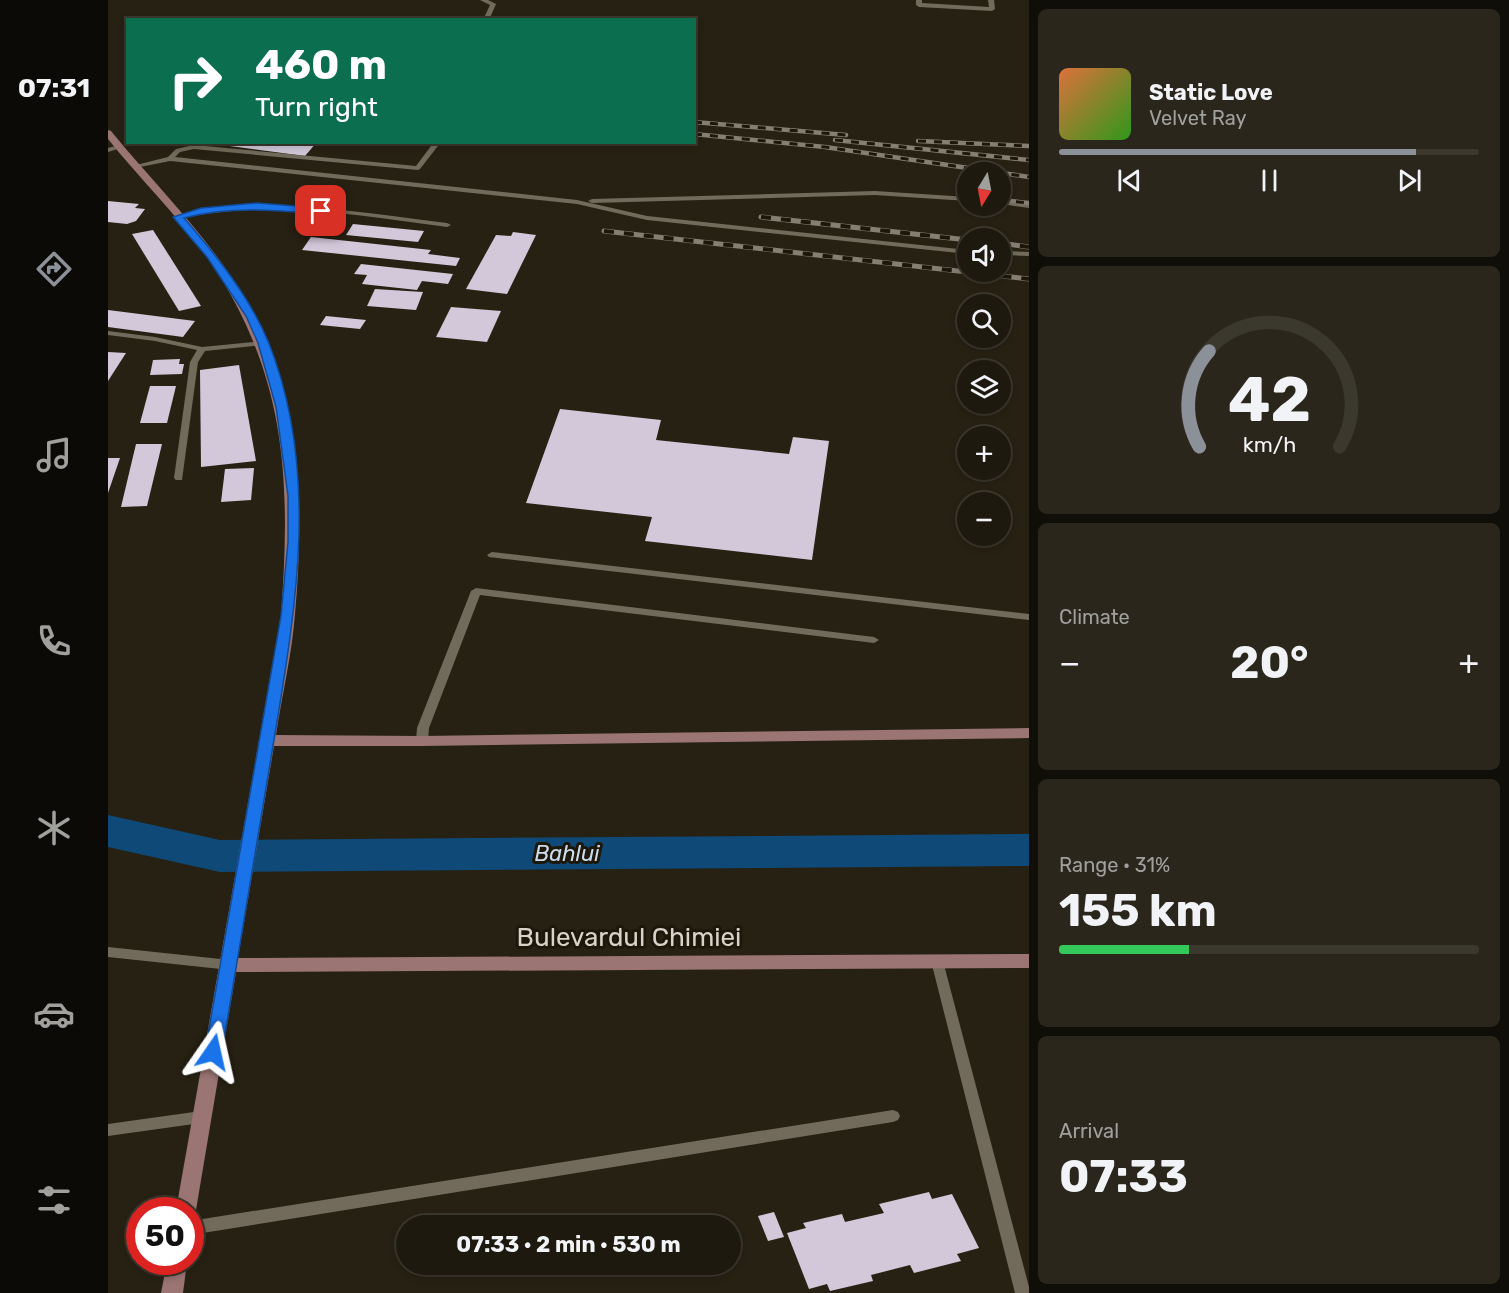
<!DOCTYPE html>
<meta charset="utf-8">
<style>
:root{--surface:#1d190e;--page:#2a261c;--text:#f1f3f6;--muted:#a0a09e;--line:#3b382e;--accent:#8c9099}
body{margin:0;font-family:Rubik,sans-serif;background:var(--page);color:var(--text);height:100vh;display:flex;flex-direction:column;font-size:22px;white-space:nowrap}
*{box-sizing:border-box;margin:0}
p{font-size:20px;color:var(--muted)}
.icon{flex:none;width:33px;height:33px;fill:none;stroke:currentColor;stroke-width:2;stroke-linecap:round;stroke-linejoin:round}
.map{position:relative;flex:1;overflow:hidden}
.side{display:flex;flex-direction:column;gap:9px;padding:9px;background:#100e08;width:480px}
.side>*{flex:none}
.hud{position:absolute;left:18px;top:18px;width:570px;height:126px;border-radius:0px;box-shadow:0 3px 9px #0003,0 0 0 2px var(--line);background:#0b6e4f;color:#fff;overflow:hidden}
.needle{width:39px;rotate:190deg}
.fabs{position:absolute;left:849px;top:162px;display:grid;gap:12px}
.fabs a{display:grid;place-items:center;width:54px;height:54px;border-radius:50%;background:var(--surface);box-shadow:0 3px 9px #0003,0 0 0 2px var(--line);font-size:30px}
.speed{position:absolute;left:18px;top:1197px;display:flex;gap:12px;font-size:30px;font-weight:700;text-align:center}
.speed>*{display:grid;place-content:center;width:78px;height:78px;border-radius:50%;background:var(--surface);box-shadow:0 3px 9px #0003,0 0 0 2px var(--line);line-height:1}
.speed .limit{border:9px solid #d22;background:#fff;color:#111}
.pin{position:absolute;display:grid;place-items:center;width:51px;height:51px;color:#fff;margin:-26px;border-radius:12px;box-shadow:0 3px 9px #0006}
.me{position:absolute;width:66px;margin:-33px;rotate:11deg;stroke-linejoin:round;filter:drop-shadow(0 0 4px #0008)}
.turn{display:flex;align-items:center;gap:21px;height:126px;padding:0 30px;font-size:27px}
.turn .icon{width:78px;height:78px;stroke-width:2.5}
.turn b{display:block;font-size:42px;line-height:51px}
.big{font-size:45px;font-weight:700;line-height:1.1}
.side .card{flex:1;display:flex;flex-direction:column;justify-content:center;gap:9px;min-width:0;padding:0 21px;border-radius:9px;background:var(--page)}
.side .dial{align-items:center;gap:0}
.dial svg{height:156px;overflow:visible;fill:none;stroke:var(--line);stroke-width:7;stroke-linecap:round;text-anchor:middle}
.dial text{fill:var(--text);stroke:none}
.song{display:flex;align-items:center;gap:18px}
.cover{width:72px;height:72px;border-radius:9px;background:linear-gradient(135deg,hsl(20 70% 55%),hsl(110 70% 35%))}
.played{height:6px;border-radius:3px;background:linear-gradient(90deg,var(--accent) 85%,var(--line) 85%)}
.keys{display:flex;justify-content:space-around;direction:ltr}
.heat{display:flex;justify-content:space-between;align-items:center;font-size:33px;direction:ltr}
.charge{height:9px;border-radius:4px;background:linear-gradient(90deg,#34c759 31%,var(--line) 0)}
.trip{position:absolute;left:288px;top:1215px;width:345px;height:60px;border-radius:30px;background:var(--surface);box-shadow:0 3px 9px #0003,0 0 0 2px var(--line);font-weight:700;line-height:60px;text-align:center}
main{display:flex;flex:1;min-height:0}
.dock{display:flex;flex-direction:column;width:108px;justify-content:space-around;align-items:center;background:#0c0a06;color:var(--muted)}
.dock .icon{width:42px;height:42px}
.dock .selected{color:var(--accent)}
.dock b{font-size:27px;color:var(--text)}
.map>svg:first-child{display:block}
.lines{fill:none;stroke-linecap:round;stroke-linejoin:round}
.river{fill:#0e4978;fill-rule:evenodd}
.building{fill:#d2c8d9}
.lane{fill:#726b5b;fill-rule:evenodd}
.secondary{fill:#9a7573;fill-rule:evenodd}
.rail-far1-casing{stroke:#847f73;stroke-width:4.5}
.rail-casing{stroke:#847f73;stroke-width:5}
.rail-far1{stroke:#1d170a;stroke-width:3;stroke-dasharray:8;stroke-linecap:butt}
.rail{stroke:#1d170a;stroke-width:4;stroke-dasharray:10;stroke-linecap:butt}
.route{fill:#1a73e8;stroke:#114b97;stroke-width:1.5}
.labels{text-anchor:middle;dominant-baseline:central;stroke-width:6;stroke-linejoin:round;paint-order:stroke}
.water-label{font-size:22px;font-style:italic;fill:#cbdcee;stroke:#1d170a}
.near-street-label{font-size:26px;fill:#d7d3ca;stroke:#1d170a}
</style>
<main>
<nav class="dock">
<b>07:31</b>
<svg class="icon selected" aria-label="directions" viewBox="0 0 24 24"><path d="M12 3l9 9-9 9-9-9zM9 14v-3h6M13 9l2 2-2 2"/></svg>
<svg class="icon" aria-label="music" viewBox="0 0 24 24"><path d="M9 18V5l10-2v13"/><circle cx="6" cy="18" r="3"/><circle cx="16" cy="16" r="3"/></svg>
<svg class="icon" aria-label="phone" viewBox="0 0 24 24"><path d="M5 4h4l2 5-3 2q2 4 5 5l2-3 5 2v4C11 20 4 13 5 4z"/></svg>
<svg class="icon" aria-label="climate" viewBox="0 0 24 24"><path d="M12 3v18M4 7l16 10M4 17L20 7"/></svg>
<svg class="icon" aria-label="car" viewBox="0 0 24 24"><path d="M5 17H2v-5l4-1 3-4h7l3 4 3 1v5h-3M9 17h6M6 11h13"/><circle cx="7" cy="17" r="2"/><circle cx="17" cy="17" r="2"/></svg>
<svg class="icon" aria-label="filters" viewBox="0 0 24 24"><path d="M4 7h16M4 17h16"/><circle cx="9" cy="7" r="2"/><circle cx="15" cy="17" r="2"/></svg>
</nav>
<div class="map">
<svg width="921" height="1293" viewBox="0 0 921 1293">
<rect width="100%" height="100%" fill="#272113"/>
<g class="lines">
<!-- river -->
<path class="river" d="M0 815 112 840 921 834V866L112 872 0 847Z"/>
</g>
<!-- building -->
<g class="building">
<path d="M92 142H209L197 156Z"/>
<path d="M0 201 31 204 27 208 37 209 28 221 19 224 0 222Z"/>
<path d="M245 224 316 231 310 242 238 235Z"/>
<path d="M45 230 93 306 71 311 24 234Z"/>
<path d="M405 232 428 235 399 294 358 289 388 235 403 236Z"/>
<path d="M203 237 323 250 320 254 352 258 348 266 194 250Z"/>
<path d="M253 264 345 274 340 284 314 281 309 290 254 284 259 275 246 274Z"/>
<path d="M267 289 315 292 308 310 259 306Z"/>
<path d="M343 307 393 311 379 342 328 337Z"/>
<path d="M0 310 87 321 75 337 0 327Z"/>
<path d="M218 316 258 320 252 329 212 325Z"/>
<path d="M0 352 18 353 0 381Z"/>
<path d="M72 359 71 364H76L74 374 42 375 45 360Z"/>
<path d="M131 365 148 461 93 467 92 370Z"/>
<path d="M42 386H68L59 423H32Z"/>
<path d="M452 409 553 420 548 440 681 454 685 437 721 441 704 560 537 541 544 517 418 503Z"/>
<path d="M28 444H54L39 506 13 507Z"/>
<path d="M0 458H12L0 493Z"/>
<path d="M146 468 143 500 113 502 117 469Z"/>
<path d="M821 1192 824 1199 844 1194 871 1248 849 1254 853 1261 806 1273 802 1265 763 1275 765 1281 722 1291 719 1284 701 1289 679 1233 698 1228 695 1223 734 1214 737 1222 776 1213 771 1204Z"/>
<path d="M666 1212 676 1237 660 1241 650 1216Z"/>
</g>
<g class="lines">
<!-- lane -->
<g class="lane">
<path d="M372 0H380L388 4 381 20H375L382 5Z"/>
<path d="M808 0H814V3L881 7 880 0H886L887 9 884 11 811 7 808 5Z"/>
<path d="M326 142H333L312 169 310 170 86 149 72 152 67 157 469 200 539 216 860 250V254L539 220 469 204 62 161 27 168 24 166 60 157 68 149 86 145 308 166Z"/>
<path d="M11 145 13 146V148L0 152V148Z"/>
<path d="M767 191 860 197V201L767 195 484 203 480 201 484 199Z"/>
<path d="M892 200 921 204V208L892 204Z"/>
<path d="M133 205C202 204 270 214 339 223L343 225 339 227C249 215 159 199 70 219L66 217 100 208Z"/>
<path d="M892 251 921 252V256L892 255Z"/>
<path d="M0 331 47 337 94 347 155 341 159 343 155 345 97 351 90 362 74 480H68L66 478 82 362 89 350 47 341 0 335Z"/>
<path d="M384 552 921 614V620L381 557 379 555Z"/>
<path d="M368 588 766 637 771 640 766 643 372 595 321 728 320 741 314 745 310 744 308 741 309 728 363 591Z"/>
<path d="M0 947 122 960 127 961 128 965 127 969 122 970 0 957Z"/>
<path d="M829 956 834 957 835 961 921 1287V1293H907L823 961 824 957Z"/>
<path d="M785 1110 790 1112 792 1116 790 1120 785 1122 82 1235V1221Z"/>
<path d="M93 1111 98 1113 100 1117 98 1121 93 1123 0 1136V1124Z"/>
</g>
<!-- secondary -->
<g class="secondary">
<path d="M0 130 3 131C48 186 100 236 136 297 192 392 197 506 187 614 184 654 174 695 168 735L314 736 921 728V738L314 746H166L130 958 921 954V968L128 972 88 1210 82 1218V1210H68L173 616C183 480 179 374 100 258 70 216 32 179 0 139Z"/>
<path d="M59 1262H79L75 1293H53Z"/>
</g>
<!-- rail-far1 casing -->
<g class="rail-far1-casing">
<g id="rail-far1">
<path d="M586 122 738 135"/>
<path d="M586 134 717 147 921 177"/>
<path d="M727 140 921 160"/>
<path d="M810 141 921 146"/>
<path d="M892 200 921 203"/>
</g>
</g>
<!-- rail casing -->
<g class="rail-casing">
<g id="rail">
<path d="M653 217 860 240"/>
<path d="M496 231 921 279"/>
<path d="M892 243 921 247"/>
</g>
</g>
<!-- rail-far1 -->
<use href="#rail-far1" class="rail-far1"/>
<!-- rail -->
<use href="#rail" class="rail"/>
</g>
<!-- route -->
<path class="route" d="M149 203 213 208 217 211 213 214C167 210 121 206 76 218 108 255 141 296 160 341 216 480 184 628 161 770 145 864 130 958 114 1052L112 1057 105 1059 99 1057 97 1052 173 616 180 542V496L168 407 150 343 138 316 99 257 65 217 93 208Z"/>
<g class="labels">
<!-- water labels -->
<g class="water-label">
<text x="459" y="853">Bahlui</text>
</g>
<!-- near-street labels -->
<g class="near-street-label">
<text x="521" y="937">Bulevardul Chimiei</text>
</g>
</g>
</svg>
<div class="fabs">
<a><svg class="needle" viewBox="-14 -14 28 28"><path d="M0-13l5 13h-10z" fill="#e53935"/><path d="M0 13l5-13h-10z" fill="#a0a09e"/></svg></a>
<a><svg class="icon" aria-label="sound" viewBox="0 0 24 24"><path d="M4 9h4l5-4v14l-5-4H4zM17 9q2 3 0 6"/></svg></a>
<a><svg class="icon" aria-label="search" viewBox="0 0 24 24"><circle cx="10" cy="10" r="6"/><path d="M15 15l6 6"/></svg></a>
<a><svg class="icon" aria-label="layers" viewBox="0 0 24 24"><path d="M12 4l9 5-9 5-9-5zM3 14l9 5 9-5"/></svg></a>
<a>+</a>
<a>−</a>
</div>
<div class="speed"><div class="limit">50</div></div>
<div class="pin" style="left:213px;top:211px;background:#d93025"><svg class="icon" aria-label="arrive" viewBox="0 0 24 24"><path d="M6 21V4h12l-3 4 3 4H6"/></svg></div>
<svg class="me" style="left:105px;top:1052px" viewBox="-20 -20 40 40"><path d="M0-17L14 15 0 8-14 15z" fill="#1a73e8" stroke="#fff" stroke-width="4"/></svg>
<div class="trip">07:33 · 2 min · 530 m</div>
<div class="hud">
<div class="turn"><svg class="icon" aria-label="right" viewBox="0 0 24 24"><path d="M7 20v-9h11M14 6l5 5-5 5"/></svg><div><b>460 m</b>Turn right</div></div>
</div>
</div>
<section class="side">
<div class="card">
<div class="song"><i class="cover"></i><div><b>Static Love</b><p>Velvet Ray</p></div></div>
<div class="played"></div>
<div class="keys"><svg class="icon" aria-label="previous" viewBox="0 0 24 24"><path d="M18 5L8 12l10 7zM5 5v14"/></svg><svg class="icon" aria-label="pause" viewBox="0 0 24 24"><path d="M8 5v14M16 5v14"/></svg><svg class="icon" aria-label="next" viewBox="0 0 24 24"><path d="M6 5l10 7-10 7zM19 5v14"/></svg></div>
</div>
<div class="card dial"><svg viewBox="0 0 100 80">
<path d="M14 69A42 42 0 1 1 86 69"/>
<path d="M14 69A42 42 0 0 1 19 20" stroke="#8c9099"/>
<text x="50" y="56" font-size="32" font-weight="700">42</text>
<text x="50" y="72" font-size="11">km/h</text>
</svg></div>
<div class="card"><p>Climate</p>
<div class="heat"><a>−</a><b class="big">20°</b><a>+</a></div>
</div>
<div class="card"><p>Range · 31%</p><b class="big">155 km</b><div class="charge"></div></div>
<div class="card"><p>Arrival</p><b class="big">07:33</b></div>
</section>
</main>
